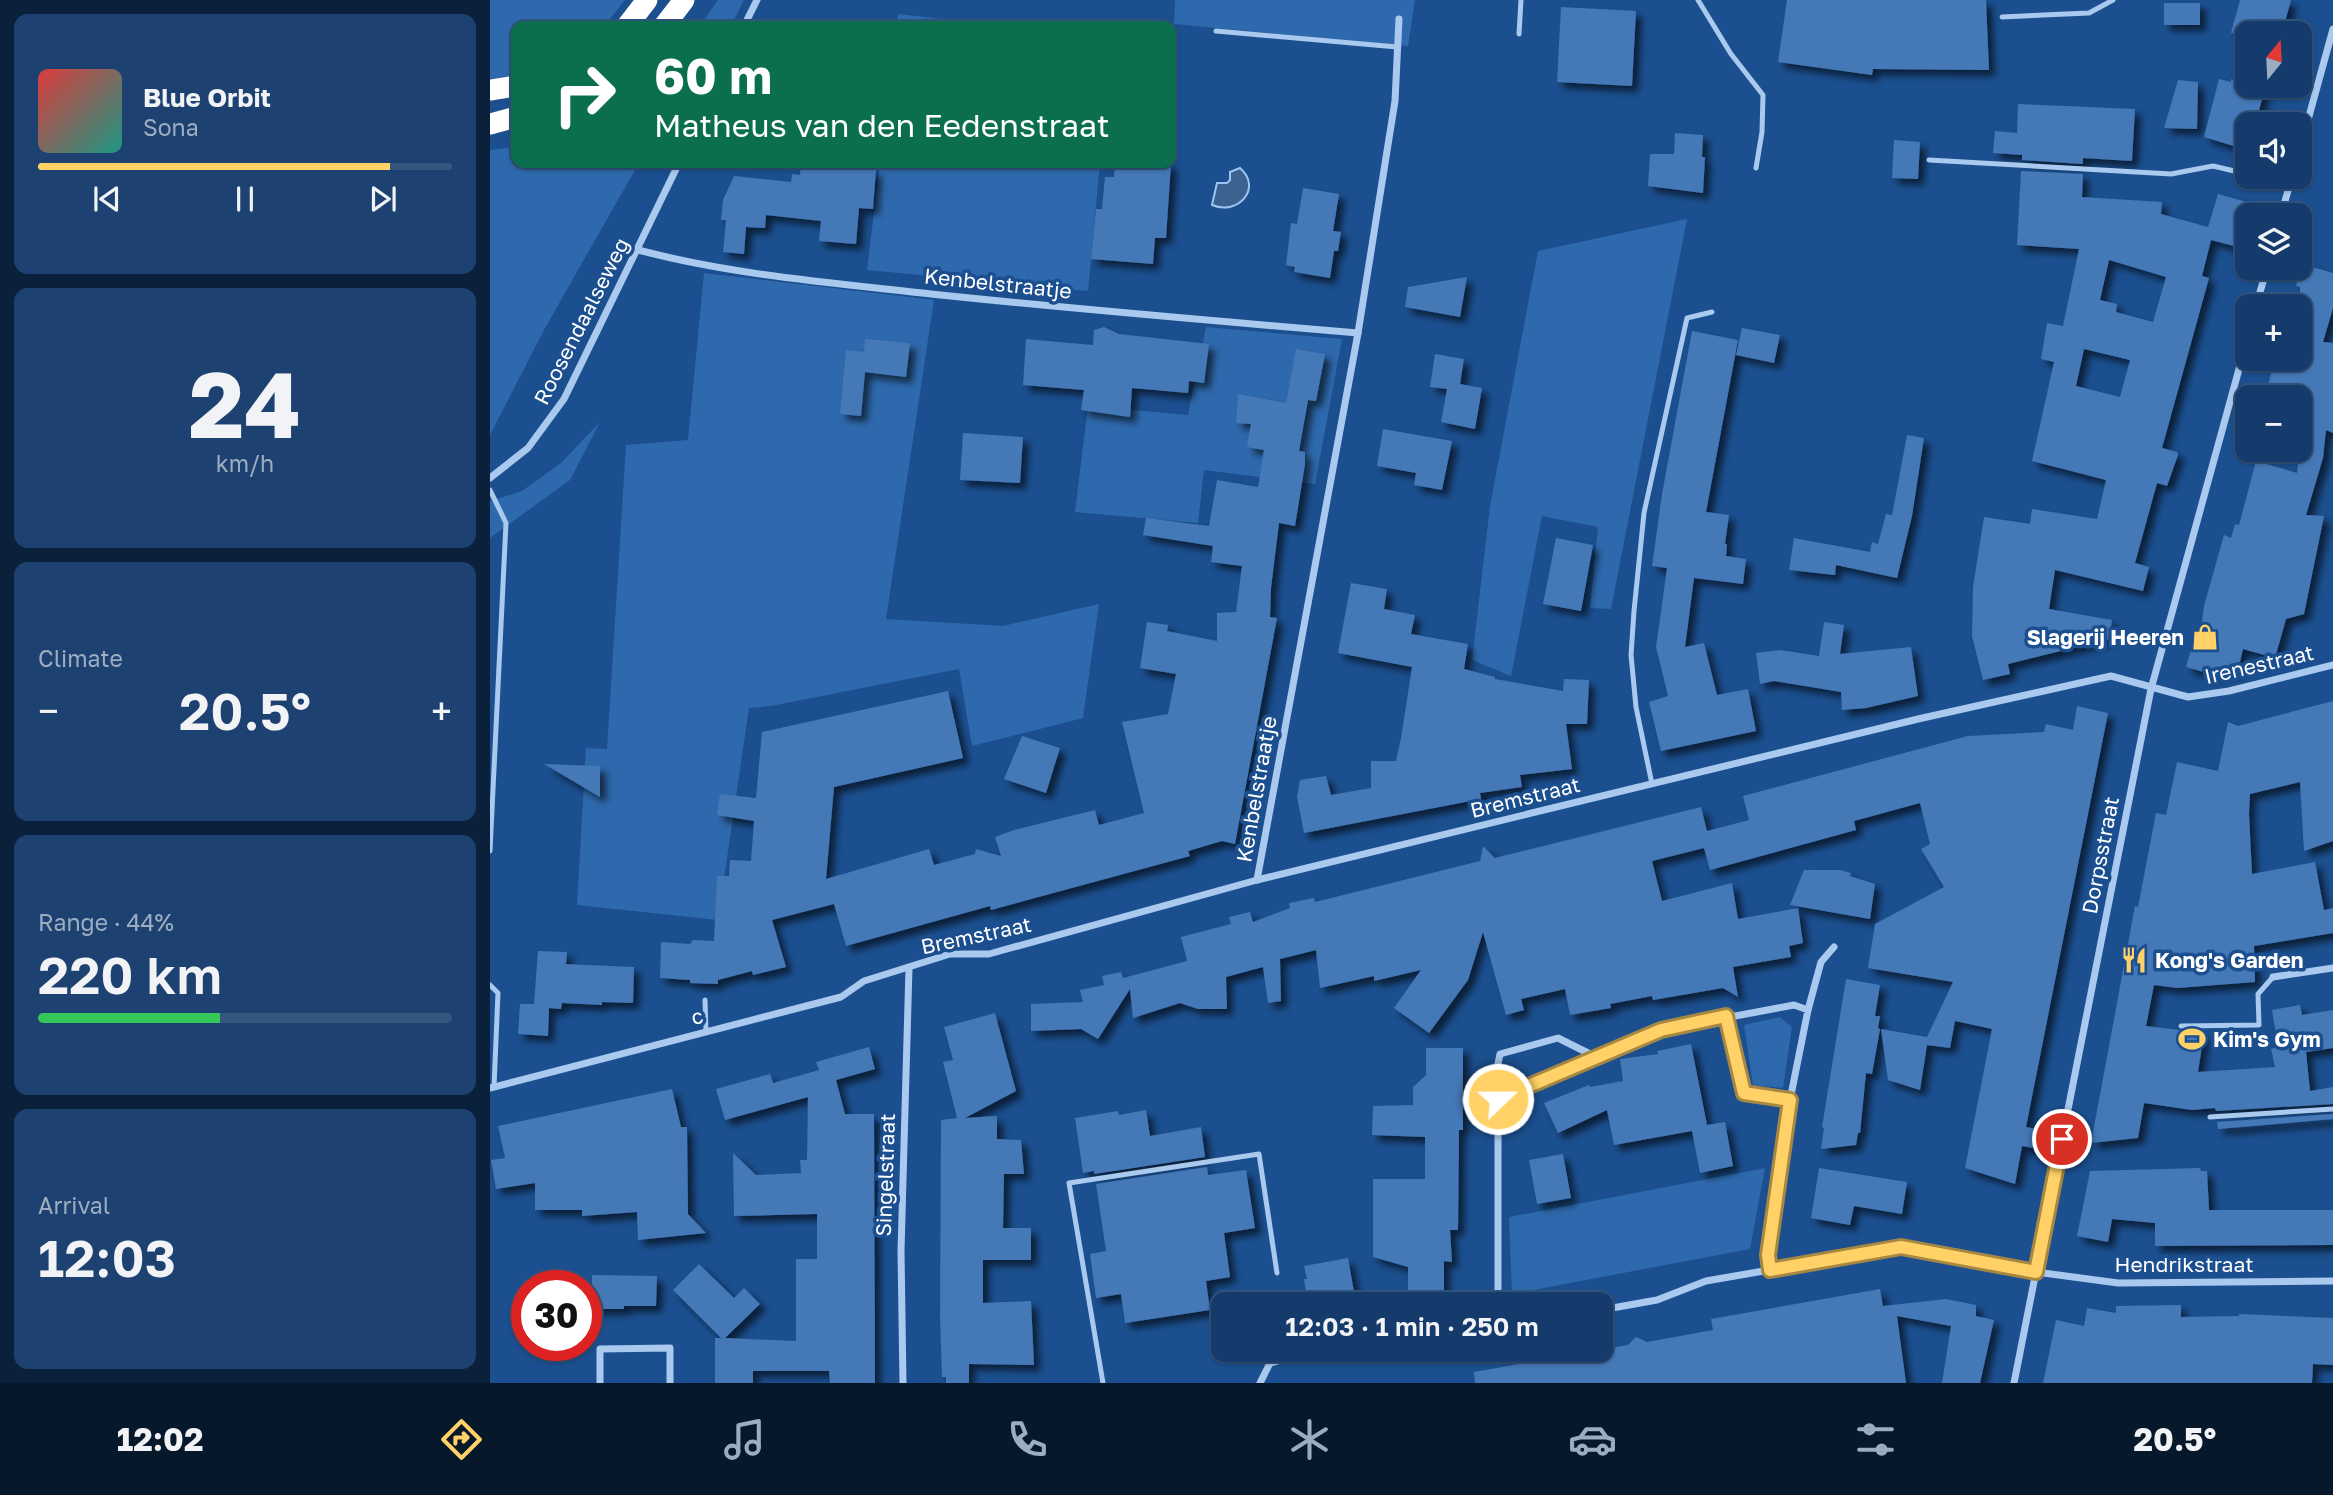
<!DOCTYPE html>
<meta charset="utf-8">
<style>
:root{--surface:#143b6b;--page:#1d4271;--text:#f1f3f6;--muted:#9dadc1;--line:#33557e;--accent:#ffd166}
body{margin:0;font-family:"Golos Text",sans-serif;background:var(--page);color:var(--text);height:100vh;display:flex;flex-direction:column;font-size:26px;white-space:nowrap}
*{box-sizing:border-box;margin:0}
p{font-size:23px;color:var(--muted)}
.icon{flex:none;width:38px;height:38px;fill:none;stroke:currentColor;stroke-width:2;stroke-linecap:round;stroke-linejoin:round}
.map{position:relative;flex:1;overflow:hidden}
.side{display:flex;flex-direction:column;gap:14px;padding:14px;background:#0b203b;width:490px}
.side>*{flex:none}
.banner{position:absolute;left:21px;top:21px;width:665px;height:147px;border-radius:14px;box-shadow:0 2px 5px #0004,0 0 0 2px var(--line);background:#0b6e4f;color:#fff;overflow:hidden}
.needle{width:46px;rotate:18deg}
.buttons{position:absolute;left:1745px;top:21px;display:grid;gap:14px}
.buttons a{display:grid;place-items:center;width:77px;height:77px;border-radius:14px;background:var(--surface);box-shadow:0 2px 5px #0004,0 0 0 2px var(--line);font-size:35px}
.speed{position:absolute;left:21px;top:1270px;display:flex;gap:14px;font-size:35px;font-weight:700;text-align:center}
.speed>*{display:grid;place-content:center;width:91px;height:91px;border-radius:50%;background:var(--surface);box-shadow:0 2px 5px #0004,0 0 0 2px var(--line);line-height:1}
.speed .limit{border:10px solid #d22;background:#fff;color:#111}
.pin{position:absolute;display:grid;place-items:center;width:60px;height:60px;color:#fff;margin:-30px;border:4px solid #fff;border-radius:50%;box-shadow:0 2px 7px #0007}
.me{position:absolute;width:77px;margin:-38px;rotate:68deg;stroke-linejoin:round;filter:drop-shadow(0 0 5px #0008)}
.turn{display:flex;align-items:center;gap:24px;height:147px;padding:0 28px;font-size:32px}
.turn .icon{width:91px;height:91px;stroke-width:2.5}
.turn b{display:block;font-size:49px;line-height:60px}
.big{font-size:52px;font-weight:600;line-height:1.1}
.side .widget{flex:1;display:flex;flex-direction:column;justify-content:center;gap:10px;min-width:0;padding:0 24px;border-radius:14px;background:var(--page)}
.side .dial{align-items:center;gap:0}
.dial b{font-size:91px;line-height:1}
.song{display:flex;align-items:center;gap:21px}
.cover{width:84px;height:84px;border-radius:10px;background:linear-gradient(135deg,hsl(0 70% 55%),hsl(170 70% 35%))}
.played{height:7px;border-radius:4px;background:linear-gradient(90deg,var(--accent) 85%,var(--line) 85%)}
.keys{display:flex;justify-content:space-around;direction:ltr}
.heat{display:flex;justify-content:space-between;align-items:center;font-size:38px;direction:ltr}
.charge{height:10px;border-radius:5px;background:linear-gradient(90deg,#34c759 44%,var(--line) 0)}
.trip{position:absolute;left:721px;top:1292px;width:402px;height:70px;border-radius:14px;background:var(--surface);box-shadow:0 2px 5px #0004,0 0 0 2px var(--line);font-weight:600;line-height:70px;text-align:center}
.dock{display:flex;height:112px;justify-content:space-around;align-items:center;background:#08182b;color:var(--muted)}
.dock .icon{width:49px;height:49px}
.dock .selected{color:var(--accent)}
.dock b{font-size:32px;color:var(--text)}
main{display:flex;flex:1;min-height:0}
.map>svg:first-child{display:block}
.green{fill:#2e69ad}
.water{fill:#3c6290;stroke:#9cc4f0;stroke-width:2}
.building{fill:#4478b7;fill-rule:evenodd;filter:url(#shadow)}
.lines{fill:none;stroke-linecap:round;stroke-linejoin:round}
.lane{stroke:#a9c9ee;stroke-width:5}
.street{stroke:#a9c9ee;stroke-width:7}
.highway{stroke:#fff;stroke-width:21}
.route-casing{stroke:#a68842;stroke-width:18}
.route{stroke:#ffd166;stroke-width:12}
.labels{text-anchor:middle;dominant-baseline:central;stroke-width:7;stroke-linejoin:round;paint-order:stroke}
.street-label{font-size:21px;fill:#fff;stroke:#1b4f8f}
.poi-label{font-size:21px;font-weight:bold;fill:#fff;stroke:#1b4f8f;text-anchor:start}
</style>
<main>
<section class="side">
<div class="widget">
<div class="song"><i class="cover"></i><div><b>Blue Orbit</b><p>Sona</p></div></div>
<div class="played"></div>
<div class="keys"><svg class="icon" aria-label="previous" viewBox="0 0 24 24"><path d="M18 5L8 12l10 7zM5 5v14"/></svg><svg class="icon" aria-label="pause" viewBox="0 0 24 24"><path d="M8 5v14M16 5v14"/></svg><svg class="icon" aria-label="next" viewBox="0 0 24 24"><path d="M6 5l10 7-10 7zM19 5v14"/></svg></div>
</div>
<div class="widget dial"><b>24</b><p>km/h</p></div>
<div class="widget"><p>Climate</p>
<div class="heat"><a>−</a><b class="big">20.5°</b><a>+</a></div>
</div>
<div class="widget"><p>Range · 44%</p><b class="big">220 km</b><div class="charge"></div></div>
<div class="widget"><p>Arrival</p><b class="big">12:03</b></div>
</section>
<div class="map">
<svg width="1843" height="1383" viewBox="0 0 1843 1383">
<defs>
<filter id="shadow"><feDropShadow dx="6" dy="6" stdDeviation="3.5" flood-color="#0009"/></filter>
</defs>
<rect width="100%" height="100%" fill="#1b4f8f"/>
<!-- green -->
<g class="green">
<path d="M0 0H135L114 26H26V75L0 79Z"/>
<path d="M228 0H254L241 26H210Z"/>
<path d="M685 0H925L918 46 684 24Z"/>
<path d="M408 14 512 26H407Z"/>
<path d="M26 147V163H149L54 330 0 435V150Z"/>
<path d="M390 163H610L598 291 377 270Z"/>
<path d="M1197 219 1121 609 1100 608 1108 527 1052 516 1021 676 982 660 1000 506 1048 251Z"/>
<path d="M214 273 444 300 396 619 513 626 609 604 593 718 482 746 469 669 281 706 259 708 228 920 87 905 96 748 117 749 136 445 198 440Z"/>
<path d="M716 327 852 339 825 484 714 470 708 523 585 512 598 406 698 415Z"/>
<path d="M110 422 80 480 0 538V501L32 491 71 463Z"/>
<path d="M1290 1017 1302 1027 1293 1088 1263 1085 1254 1025Z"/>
<path d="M1275 1168 1260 1249 1022 1294 1019 1217Z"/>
</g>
<!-- water -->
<path class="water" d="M750 168C773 188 748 216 722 205L727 183H737L740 180V172Z"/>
<!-- building -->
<g class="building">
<path d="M1297 0H1496L1499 70 1383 69 1382 75 1288 62Z"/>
<path d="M1750 0H1801L1792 33H1741Z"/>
<rect x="1674" y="3" width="36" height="22"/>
<path d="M1071 7 1146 11 1142 86 1067 82Z"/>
<path d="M1729 79 1741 82V79L1774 92 1768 114 1757 111V150L1714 137Z"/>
<path d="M1688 80 1708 82 1707 129 1674 128Z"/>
<path d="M1528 104 1645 109 1642 161 1593 158V164L1532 160V155L1503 153 1505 131 1527 133Z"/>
<path d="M1185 133 1213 135 1212 157H1215L1213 193 1158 186 1160 154H1184Z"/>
<path d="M1404 140 1430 142 1428 179 1402 178Z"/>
<path d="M311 163H358L357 169 386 170 383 209 369 208 366 244 329 241 331 221 276 215 275 228 256 227 254 254 233 252 236 220H231L233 200 244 176 301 182 302 174 310 175Z"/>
<path d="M625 163H681L676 238H665L663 264 601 259 606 209H612L615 177H624Z"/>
<path d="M1531 171 1593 174 1592 197 1672 202 1671 214 1718 227 1728 194 1757 202 1744 246 1721 240 1712 276 1719 278 1672 448 1687 452 1688 455 1677 486 1667 483 1645 563 1659 567 1653 591 1565 570 1559 609 1622 620 1619 639 1518 664 1520 674 1493 680 1482 636 1483 587 1494 517 1540 524 1542 509 1607 519 1616 480 1542 461 1564 362 1551 359 1557 323 1573 326 1589 249 1527 245ZM1619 260 1676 277 1663 322 1626 312 1627 304 1610 300ZM1594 349 1640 360 1630 397 1586 386Z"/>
<path d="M813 188 849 194 843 231 851 232 848 251H844L840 278 804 272 805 267 796 265 801 223 807 224Z"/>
<path d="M1812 264 1843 273V308L1833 342 1843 343V433L1836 430 1833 458 1816 515 1834 516 1814 614 1796 619 1785 658 1753 649 1749 666H1746L1744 673 1730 669 1728 676 1696 667 1705 636H1710L1714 606 1734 535 1741 538 1745 524 1749 525 1766 461 1807 473 1813 424 1810 423V395L1778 385 1785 359H1810V287L1806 286Z"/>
<path d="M977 277 970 317 915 307 918 287Z"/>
<path d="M614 327 629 334 719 344 714 383 699 381 698 393 642 388 640 417 591 410 594 390 533 385 536 339 603 345 604 330Z"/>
<path d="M1252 328 1290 335 1284 363 1246 355Z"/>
<path d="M1202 331 1248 340 1216 512 1239 515 1235 544H1237L1236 556 1256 559 1253 584 1204 578 1195 647 1214 643 1227 695 1258 689 1266 731 1171 751 1159 702 1178 696 1166 647 1177 568 1162 566 1172 494Z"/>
<path d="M375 339 420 343 416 377 375 372 371 416 350 414 356 350 374 352Z"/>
<path d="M806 349 835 354 826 401 818 400 809 451 815 452V464L805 526 789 523 781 588 780 617 787 618 745 844 732 841 698 851 700 856 501 910 500 906 356 946 344 904 282 920 296 967 263 975 262 971 228 980V984L200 983V980L170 978 171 942 200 944 203 940 224 941 227 876H239L240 860 261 861 264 821 227 815 230 794 266 798 272 732 458 691 473 758 344 787 336 879 439 849 444 865 485 854 486 849 511 856 505 837 524 830 605 810 609 825 654 813 632 722 678 714 686 674 650 668 657 622 678 625 677 631 727 641V613L746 612 752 566 721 562 723 546 653 535 656 518 719 526 727 480 768 487 774 450 757 447 761 424 746 423 748 394 796 403Z"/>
<path d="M945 354 974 359 970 384 992 388 985 429 951 422 957 389 940 387Z"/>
<path d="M893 429 962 441 952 490 924 485 926 473 887 466Z"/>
<path d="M473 433 533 437 530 483 470 480Z"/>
<path d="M1417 435 1434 438 1422 516 1407 578 1346 565 1345 575 1299 570 1304 538 1380 552 1382 542 1388 544 1396 514 1402 515Z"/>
<path d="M1066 538 1103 545 1091 611 1053 604Z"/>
<path d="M861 583 897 589 894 609 925 615 921 634 978 644 974 669 1005 677V679L1073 691 1074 679 1099 680 1097 724H1076L1082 769 1030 775 1032 787 990 793 991 799 814 833 807 797 810 780 836 776 841 795 881 788V761H906L911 738 922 667 848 653Z"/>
<path d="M1334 622 1354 625 1350 654 1421 647 1428 696 1376 708 1352 710 1351 692 1284 681 1270 684 1266 653 1290 650 1329 656Z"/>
<path d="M1843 701V841L1814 851 1810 782 1760 794 1759 814 1762 874 1825 862 1834 910 1843 908V933L1764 946 1765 982 1687 988 1664 985 1656 1026 1714 1033 1708 1072 1785 1067 1781 1049 1788 1047 1782 1010 1810 1005 1812 1015 1843 1010V1048L1816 1052 1820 1091 1843 1087V1104L1726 1111 1725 1108 1702 1110 1654 1103 1648 1138 1601 1143 1645 906 1648 907 1666 813 1676 815 1687 762 1728 771 1738 722 1748 726Z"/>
<path d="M1587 706 1618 713 1536 1127 1547 1129 1543 1148 1532 1146 1525 1184 1475 1168 1502 1029 1465 1021 1460 1048 1437 1045 1430 1090 1398 1080 1391 1029 1437 1037 1463 982 1378 968 1385 924 1454 887 1431 849 1440 844 1430 803 1364 821 1366 830 1220 870 1214 848 1162 861 1172 901 1242 883 1248 919 1308 908 1313 943 1299 946 1301 957 1243 967 1248 997 1233 988 1163 1000 1162 996 1120 1004 1121 1008 1080 1015 1075 989 1031 999 1034 1010 1016 1015 993 932 978 980 939 1033 904 1008 931 970 884 981V976L830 988 826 950 790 959 791 1001 778 1003 773 967 736 977 737 1009H708L690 1003 643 1018 640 989 608 1039 591 1029 541 1031V1004L593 1002 590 990 614 985 612 976 631 972 633 978 697 961 691 937 741 924 739 917 760 912 763 922 800 908 799 903 824 898 825 902 990 861 993 846 1005 858 1211 807 1217 831 1259 820 1253 796 1478 736 1554 732 1556 724 1583 730Z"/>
<path d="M532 736 570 748 556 793 514 779Z"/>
<path d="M54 764 110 766V797Z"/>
<path d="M1314 870H1350L1361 873 1360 876 1385 884 1380 919 1300 905Z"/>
<path d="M48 951 77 952 76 964 144 967 143 1003 112 1002V1005L72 1003 71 1009 59 1008 58 1036 28 1034 30 1004H44Z"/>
<path d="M1356 979 1390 985 1385 1016H1390L1388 1028 1390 1029 1382 1074 1376 1073 1370 1133H1368L1366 1145 1331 1149 1334 1128 1332 1127Z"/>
<path d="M505 1013 526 1091 475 1118 507 1116V1139L531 1140 534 1174H514L513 1228H541V1260H493V1303L541 1301 544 1365 479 1364V1383H456V1377H452L450 1316 451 1120 467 1118 453 1062 463 1060 454 1027Z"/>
<path d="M1201 1044 1217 1125 1235 1122 1243 1166 1210 1173 1202 1131 1124 1145 1117 1110 1068 1133 1054 1103 1099 1085 1100 1087 1133 1081 1130 1059 1168 1054 1167 1051Z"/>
<path d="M379 1047 385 1069 346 1080 355 1114H384L385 1383H340L339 1371H263V1383H225V1338H231L183 1290 209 1264 244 1298 254 1288 270 1304 235 1338 306 1341V1259H327V1214L244 1216 243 1153 266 1175 311 1173 310 1160H317L318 1097 235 1120 226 1089 280 1074 283 1083 329 1070 326 1062Z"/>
<path d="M936 1048H973V1130H969L968 1230H960L962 1262 954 1261V1297H918V1267L883 1257V1179H935V1137L882 1135 883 1106 923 1105V1087L936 1075Z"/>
<path d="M182 1089 191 1127H197L198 1214 216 1233 148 1240 147 1212 92 1216V1210H45V1183L6 1189 1 1160 15 1158 8 1126Z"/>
<path d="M656 1110 660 1136 711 1127 715 1157 604 1174V1171L593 1173 585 1118 628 1111 629 1115Z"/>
<path d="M1843 1114V1119L1728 1129 1727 1122Z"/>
<path d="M1073 1154 1081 1198 1047 1204 1039 1160Z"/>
<path d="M717 1167 718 1175 756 1170 765 1228 734 1233 740 1277 716 1281 720 1310 635 1323 631 1294 606 1298 600 1254 616 1251 606 1184Z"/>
<path d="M1329 1168 1417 1182 1412 1214 1364 1206 1360 1225 1321 1218Z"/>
<path d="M1710 1168 1711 1171H1717L1719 1210H1843V1245L1665 1246V1223L1622 1219 1618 1242 1587 1236 1600 1171Z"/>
<path d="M858 1258 864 1292 841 1296 842 1304H818L814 1279H817L814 1266Z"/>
<path d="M102 1275 167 1276 166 1306H134V1309H102Z"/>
<path d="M1390 1289 1393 1306 1456 1299 1486 1305V1316L1504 1320 1490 1383H1452L1461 1326 1407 1316 1416 1383H985L984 1372 1138 1345 1146 1337 1157 1342 1223 1330 1221 1319Z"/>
<path d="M1691 1305V1317L1749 1316V1314L1843 1318V1365L1823 1364 1822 1383H1553L1566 1320 1594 1326 1597 1308 1626 1313V1306Z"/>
</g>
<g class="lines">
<!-- lane -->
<g class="lane">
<path d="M1208 0 1241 54 1273 95 1272 132 1266 168"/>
<path d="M1512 17 1599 13 1623 0"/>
<path d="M726 31 907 47"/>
<path d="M1029 34 1031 0"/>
<path d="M1439 160 1681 174 1723 166 1757 174"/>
<path d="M1772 177 1800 185"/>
<path d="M0 490 16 523 0 851"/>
<path d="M1162 784 1146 707 1141 655 1144 611 1154 513 1197 318 1222 312"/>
<path d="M0 985 8 993 4 1087"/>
<path d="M215 1000 216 1031"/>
<path d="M1691 1026 1769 1025 1768 994 1783 977"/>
<path d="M1720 1117 1843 1109"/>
<path d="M613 1383 579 1183 769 1154 787 1273"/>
</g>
<!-- street -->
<g class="street">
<path d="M254 26 267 0"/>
<path d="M1810 149 1843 29"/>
<path d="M1791 215 1802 177"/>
<path d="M148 250C243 275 343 283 441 294 583 309 725 321 868 333"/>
<path d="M1766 306 1777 268"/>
<path d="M0 478 38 448 74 399 189 163"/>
<path d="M767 880 868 333 905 101 909 19"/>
<path d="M1783 977 1843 968"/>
<path d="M1318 1010 1331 962 1344 947"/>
<path d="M1236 1016 1254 1093 1300 1100"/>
<path d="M0 1088 351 997 374 981 460 954H499L767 880 1428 719 1621 676 1698 697 1739 691 1843 665"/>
<path d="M1008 1099 1006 1073 1010 1054 1068 1038 1108 1058"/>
<path d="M1008 1304V1099L1171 1030 1304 1005 1318 1010 1300 1100 1278 1255 1280 1270"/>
<path d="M1111 1310 1167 1300 1216 1281 1411 1247 1546 1272 1628 1283 1843 1281"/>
<path d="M110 1383V1349L180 1348V1383"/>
<path d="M413 1383 411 1251 419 968"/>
<path d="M770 1383 780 1363 831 1349"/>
<path d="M1524 1383 1661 689 1757 340"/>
</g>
<!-- highway -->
<g class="highway">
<path d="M137 26 157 0"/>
<path d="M174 26 194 0"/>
<path d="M0 90 26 86"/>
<path d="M0 124 26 117"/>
</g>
</g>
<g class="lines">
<!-- route casing -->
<g class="route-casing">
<path id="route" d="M1008 1099 1171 1030 1236 1016 1254 1093 1300 1100 1278 1255 1280 1270 1411 1247 1546 1272 1572 1139"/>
</g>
<!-- route -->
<use href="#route" class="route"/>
</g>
<!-- icons -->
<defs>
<g id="shop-bare" transform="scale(2.1)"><path d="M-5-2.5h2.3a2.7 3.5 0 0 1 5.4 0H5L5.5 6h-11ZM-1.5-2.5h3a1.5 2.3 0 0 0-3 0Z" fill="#ffd166" stroke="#1b4f8f" stroke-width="2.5" paint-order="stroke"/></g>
<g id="restaurant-bare" transform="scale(2.1)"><path d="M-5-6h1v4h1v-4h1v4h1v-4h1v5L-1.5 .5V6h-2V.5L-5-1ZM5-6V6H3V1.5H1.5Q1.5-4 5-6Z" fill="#ffd166" stroke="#1b4f8f" stroke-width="2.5" paint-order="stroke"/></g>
<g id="stadium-bare" transform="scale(2.1)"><path d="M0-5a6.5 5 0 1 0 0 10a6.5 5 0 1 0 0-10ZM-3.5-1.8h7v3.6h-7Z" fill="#ffd166" stroke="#1b4f8f" stroke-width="2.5" paint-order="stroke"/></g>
</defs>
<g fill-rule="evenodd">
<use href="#shop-bare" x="1715" y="637"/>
<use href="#restaurant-bare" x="1644" y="960"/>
<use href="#stadium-bare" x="1702" y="1039"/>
</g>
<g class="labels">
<!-- street labels -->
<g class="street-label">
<text transform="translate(508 283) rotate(6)">Kenbelstraatje</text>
<text transform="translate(91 321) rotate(-63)">Roosendaalseweg</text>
<text transform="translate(1769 664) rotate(-13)">Irenestraat</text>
<text transform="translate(766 789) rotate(-80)">Kenbelstraatje</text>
<text transform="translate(1035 797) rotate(-14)">Bremstraat</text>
<text transform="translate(1610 855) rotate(-79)">Dorpsstraat</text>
<text transform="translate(486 935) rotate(-12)">Bremstraat</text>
<text transform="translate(207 1016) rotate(-15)">c</text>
<text transform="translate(395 1175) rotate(-88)">Singelstraat</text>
<text x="1694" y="1264">Hendrikstraat</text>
</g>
<!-- poi labels -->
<g class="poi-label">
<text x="1694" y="637" text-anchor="end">Slagerij Heeren</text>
<text x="1665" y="960">Kong's Garden</text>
<text x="1723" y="1039">Kim's Gym</text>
</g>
</g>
</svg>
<div class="buttons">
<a><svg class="needle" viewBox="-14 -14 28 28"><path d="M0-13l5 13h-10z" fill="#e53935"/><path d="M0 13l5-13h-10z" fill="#9dadc1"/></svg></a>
<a><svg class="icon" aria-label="sound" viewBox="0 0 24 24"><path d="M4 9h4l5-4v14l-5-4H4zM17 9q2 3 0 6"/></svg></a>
<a><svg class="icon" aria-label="layers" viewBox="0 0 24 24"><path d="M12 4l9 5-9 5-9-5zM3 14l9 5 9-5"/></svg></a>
<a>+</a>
<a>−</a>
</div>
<div class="speed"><div class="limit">30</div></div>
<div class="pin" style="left:1572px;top:1139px;background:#d93025"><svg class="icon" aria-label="arrive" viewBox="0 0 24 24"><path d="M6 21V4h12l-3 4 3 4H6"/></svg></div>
<svg class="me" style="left:1008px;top:1099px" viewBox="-20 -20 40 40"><circle r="17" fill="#ffd166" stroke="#fff" stroke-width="3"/><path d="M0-11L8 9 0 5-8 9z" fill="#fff"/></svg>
<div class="trip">12:03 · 1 min · 250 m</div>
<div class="banner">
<div class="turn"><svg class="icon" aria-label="right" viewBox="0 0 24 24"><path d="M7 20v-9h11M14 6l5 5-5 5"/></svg><div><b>60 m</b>Matheus van den Eedenstraat</div></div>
</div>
</div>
</main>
<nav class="dock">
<b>12:02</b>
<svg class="icon selected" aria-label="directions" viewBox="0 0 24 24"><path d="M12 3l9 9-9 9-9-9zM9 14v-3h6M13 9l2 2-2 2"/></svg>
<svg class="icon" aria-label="music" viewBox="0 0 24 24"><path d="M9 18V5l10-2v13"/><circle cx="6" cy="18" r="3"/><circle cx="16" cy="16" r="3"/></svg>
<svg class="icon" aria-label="phone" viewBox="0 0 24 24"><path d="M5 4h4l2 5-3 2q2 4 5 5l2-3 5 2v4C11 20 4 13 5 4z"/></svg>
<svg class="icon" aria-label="climate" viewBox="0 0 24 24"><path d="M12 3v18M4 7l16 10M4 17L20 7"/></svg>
<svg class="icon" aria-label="car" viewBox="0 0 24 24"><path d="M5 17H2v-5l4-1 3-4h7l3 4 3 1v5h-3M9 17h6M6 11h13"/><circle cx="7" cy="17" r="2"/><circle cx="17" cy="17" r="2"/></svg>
<svg class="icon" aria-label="filters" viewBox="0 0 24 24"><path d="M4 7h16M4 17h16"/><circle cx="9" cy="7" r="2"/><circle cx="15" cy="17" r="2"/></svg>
<b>20.5°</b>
</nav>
